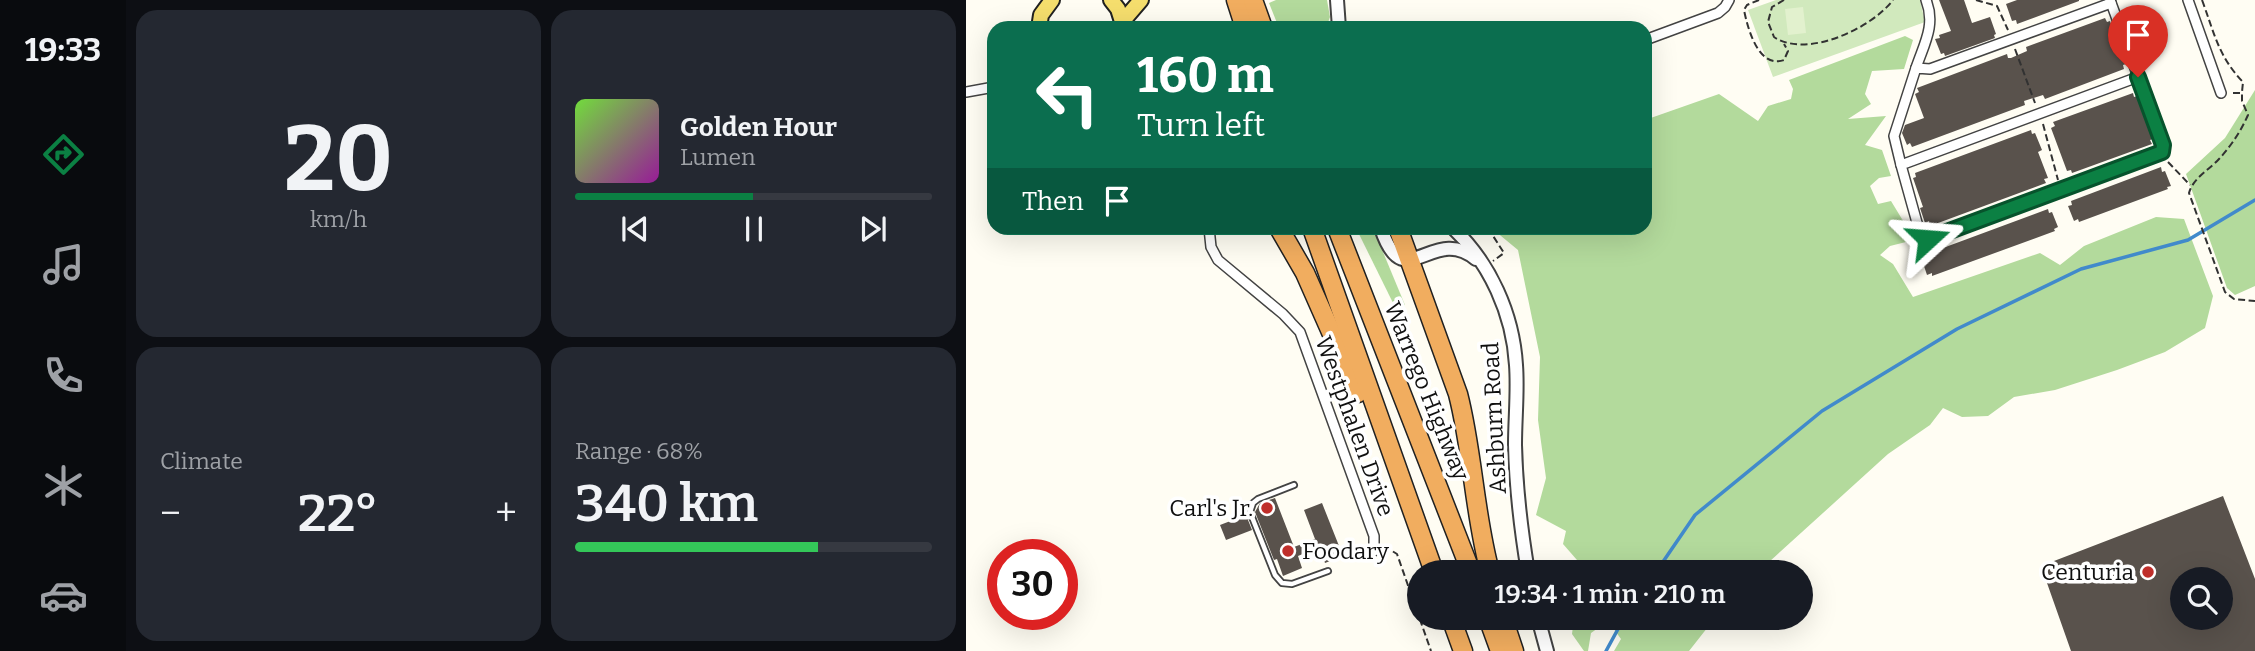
<!DOCTYPE html>
<meta charset="utf-8">
<style>
:root{--surface:#171b24;--page:#242831;--text:#f1f3f6;--muted:#9ea1a6;--line:#363941;--accent:#0b8043}
body{margin:0;font-family:Bitter,serif;background:var(--page);color:var(--text);height:100vh;display:flex;flex-direction:column;font-size:26px;white-space:nowrap}
*{box-sizing:border-box;margin:0}
p{font-size:23px;color:var(--muted)}
.icon{flex:none;width:38px;height:38px;fill:none;stroke:currentColor;stroke-width:2;stroke-linecap:round;stroke-linejoin:round}
.map{position:relative;flex:1;overflow:hidden}
.panel{display:flex;flex-direction:column;gap:10px;padding:10px;background:#0d0f14;width:840px}
.panel>*{flex:none}
.hud{position:absolute;left:21px;top:21px;width:665px;height:214px;border-radius:21px;box-shadow:0 7px 28px #0002;background:#0b6e4f;color:#fff;overflow:hidden}
.controls{position:absolute;left:1204px;top:567px;display:grid;gap:14px}
.controls a{display:grid;place-items:center;width:63px;height:63px;border-radius:50%;background:var(--surface);box-shadow:0 7px 28px #0002;font-size:35px}
.speed{position:absolute;left:21px;top:539px;display:flex;gap:14px;font-size:35px;font-weight:700;text-align:center}
.speed>*{display:grid;place-content:center;width:91px;height:91px;border-radius:50%;background:var(--surface);box-shadow:0 7px 28px #0002;line-height:1}
.speed .limit{border:10px solid #d22;background:#fff;color:#111}
.pin{position:absolute;display:grid;place-items:center;width:60px;height:60px;color:#fff;margin:-72px -30px;border-radius:50% 50% 50% 0;rotate:-45deg;box-shadow:0 0 7px #0007}
.pin .icon{rotate:45deg}
.me{position:absolute;width:77px;margin:-38px;rotate:71deg;stroke-linejoin:round;filter:drop-shadow(0 0 5px #0008)}
.turn{display:flex;align-items:center;gap:24px;height:147px;padding:0 35px;font-size:32px}
.turn .icon{width:91px;height:91px;stroke-width:2.5}
.turn b{display:block;font-size:49px;line-height:60px}
.then{display:flex;align-items:center;height:66px;padding:0 35px;background:#0003;gap:14px;font-size:26px}
.big{font-size:52px;font-weight:600;line-height:1.1}
.panel .card{flex:1;display:flex;flex-direction:column;justify-content:center;gap:10px;min-width:0;padding:0 24px;border-radius:21px;background:var(--page)}
.panel .dial{align-items:center;gap:0}
.dial b{font-size:91px;line-height:1}
.song{display:flex;align-items:center;gap:21px}
.cover{width:84px;height:84px;border-radius:10px;background:linear-gradient(135deg,hsl(100 70% 55%),hsl(300 70% 35%))}
.played{height:7px;border-radius:4px;background:linear-gradient(90deg,var(--accent) 50%,var(--line) 50%)}
.keys{display:flex;justify-content:space-around;direction:ltr}
.heat{display:flex;justify-content:space-between;align-items:center;font-size:38px;direction:ltr}
.charge{height:10px;border-radius:5px;background:linear-gradient(90deg,#34c759 68%,var(--line) 0)}
.panel .tiles{flex:1;display:grid;gap:10px;grid-template-columns:repeat(2,1fr)}
.trip{position:absolute;left:441px;top:560px;width:406px;height:70px;border-radius:35px;background:var(--surface);box-shadow:0 7px 28px #0002;font-weight:600;line-height:70px;text-align:center}
main{display:flex;flex:1;min-height:0}
.menu{display:flex;flex-direction:column;width:126px;justify-content:space-around;align-items:center;background:#090b0e;color:var(--muted)}
.menu .icon{width:49px;height:49px}
.menu .active{color:var(--accent)}
.menu b{font-size:32px;color:var(--text)}
.map>svg:first-child{display:block}
.green{fill:#d1e9bd}
.forest{fill:#b3da9c}
.pitch{fill:#e2f1ce}
.lines{fill:none;stroke-linecap:round;stroke-linejoin:round}
.stream{stroke:#418acb;stroke-width:3.5}
.building{fill:#59524c;fill-rule:evenodd}
.service-casing{stroke:#434343;stroke-width:8}
.minor-casing{stroke:#434343;stroke-width:12}
.tertiary-casing{stroke:#434343;stroke-width:16}
.primary-casing{stroke:#212121;stroke-width:18}
.motorway-casing{stroke:#212121;stroke-width:21}
.path{stroke:#323232;stroke-width:2;stroke-dasharray:7 3.5;stroke-linecap:butt}
.service{stroke:#fff;stroke-width:4.5}
.minor{stroke:#fff;stroke-width:9}
.tertiary{stroke:#fff;stroke-width:12}
.primary{stroke:#f5de6d;stroke-width:14}
.motorway{stroke:#f1ad5f;stroke-width:18}
.route-casing{stroke:#07532c;stroke-width:18}
.route{stroke:#0b8043;stroke-width:12}
.poi-dot{fill:#bf2e2a;stroke:#fff;stroke-width:2.5}
.labels{text-anchor:middle;dominant-baseline:central;stroke-width:7;stroke-linejoin:round;paint-order:stroke}
.street-label{font-size:23px;fill:#101010;stroke:#fff}
.poi-label{font-size:23px;fill:#101010;stroke:#fff;text-anchor:end}
</style>
<main>
<nav class="menu">
<b>19:33</b>
<svg class="icon active" aria-label="directions" viewBox="0 0 24 24"><path d="M12 3l9 9-9 9-9-9zM9 14v-3h6M13 9l2 2-2 2"/></svg>
<svg class="icon" aria-label="music" viewBox="0 0 24 24"><path d="M9 18V5l10-2v13"/><circle cx="6" cy="18" r="3"/><circle cx="16" cy="16" r="3"/></svg>
<svg class="icon" aria-label="phone" viewBox="0 0 24 24"><path d="M5 4h4l2 5-3 2q2 4 5 5l2-3 5 2v4C11 20 4 13 5 4z"/></svg>
<svg class="icon" aria-label="climate" viewBox="0 0 24 24"><path d="M12 3v18M4 7l16 10M4 17L20 7"/></svg>
<svg class="icon" aria-label="car" viewBox="0 0 24 24"><path d="M5 17H2v-5l4-1 3-4h7l3 4 3 1v5h-3M9 17h6M6 11h13"/><circle cx="7" cy="17" r="2"/><circle cx="17" cy="17" r="2"/></svg>
</nav>
<section class="panel">
<div class="tiles">
<div class="card dial"><b>20</b><p>km/h</p></div>
<div class="card">
<div class="song"><i class="cover"></i><div><b>Golden Hour</b><p>Lumen</p></div></div>
<div class="played"></div>
<div class="keys"><svg class="icon" aria-label="previous" viewBox="0 0 24 24"><path d="M18 5L8 12l10 7zM5 5v14"/></svg><svg class="icon" aria-label="pause" viewBox="0 0 24 24"><path d="M8 5v14M16 5v14"/></svg><svg class="icon" aria-label="next" viewBox="0 0 24 24"><path d="M6 5l10 7-10 7zM19 5v14"/></svg></div>
</div>
<div class="card"><p>Climate</p>
<div class="heat"><a>−</a><b class="big">22°</b><a>+</a></div>
</div>
<div class="card"><p>Range · 68%</p><b class="big">340 km</b><div class="charge"></div></div>
</div>
</section>
<div class="map">
<svg width="1289" height="651" viewBox="0 0 1289 651">
<rect width="100%" height="100%" fill="#fffdf3"/>
<!-- green -->
<path class="green" d="M810 0H954L959 22 807 77 782 10Z"/>
<!-- forest -->
<g class="forest">
<path d="M310 0H361L364 17 360 28H313L303 3Z"/>
<path d="M939 36 947 40 938 69 906 71 899 94 905 104 882 119 920 116 899 145 916 150 925 176 913 178 904 186 912 204 925 201 939 224 940 242 924 246 914 255 927 264 947 297 1074 253 1094 265 1118 246 1190 217 1218 219 1247 296 1239 328 1199 352 1151 370 1089 390 1048 397 1022 416 996 417 977 408 964 425 922 454 792 572H611V560L597 544 600 531 570 515 580 478 572 420 574 357 552 250 529 231 530 228H679V120L753 94 792 121 802 106 825 99 827 89 823 80Z"/>
<path d="M1289 90V286L1269 295 1261 288 1220 174 1259 138Z"/>
<path d="M390 228H407L439 305 430 309Z"/>
<path d="M608 618H749L723 651H648L655 639 642 621 625 633 622 651H618L606 634Z"/>
</g>
<!-- pitch -->
<path class="pitch" d="M837 7 840 33 822 35 819 9Z"/>
<g class="lines">
<!-- stream -->
<g class="stream">
<path d="M690 572 729 515 856 411 991 329 1115 269 1222 240 1289 200"/>
<path d="M640 651 658 618"/>
</g>
</g>
<!-- building -->
<g class="building">
<path d="M973 0H998L1006 23 1024 17 1030 34 1028 35 1029 38 979 56 978 53 975 54 969 39 974 38 973 35 985 31Z"/>
<path d="M1051 0H1113V1L1051 24 1050 20 1046 21 1040 4Z"/>
<path d="M1139 18 1141 22 1144 21 1149 36 1160 64 1157 65 1158 69 1079 99 1077 95 1058 101 1059 105 946 147 944 143 941 145 936 133 939 125 958 118 949 94 953 92 951 88 1041 54 1042 58H1045L1061 51 1060 47Z"/>
<path d="M1167 93 1168 97 1171 96 1177 111 1187 139 1184 140 1186 144 1106 173 1105 170 1101 171 1085 128 1089 126 1087 122Z"/>
<path d="M1065 130 1066 134 1069 133 1076 150 1072 152 1082 178 1078 179 1080 183 964 226 963 221 959 223 954 208 957 207 947 178 950 177 949 173Z"/>
<path d="M1195 167 1196 172 1199 171 1205 186 1201 187 1202 189 1113 222 1112 219 1108 221 1102 206 1106 205 1105 201Z"/>
<path d="M1082 209 1083 213 1086 212 1092 227 1088 229 1089 231 966 276V273L961 275 956 260 959 259 958 255Z"/>
<path d="M1257 496 1289 579V651H1105L1075 566ZM1216 579H1255V618H1216Z"/>
<path d="M309 498 328 547 349 539 338 510 356 503 377 556 359 563 353 547 332 556 336 568 317 576 311 559 308 560 289 512 294 503Z"/>
<path d="M280 515 286 530 260 540 254 525Z"/>
</g>
<g class="lines">
<!-- service casing -->
<g class="service-casing">
<path id="service" d="M328 485 292 499 287 503 284 512 309 575 316 583 326 584 362 571"/>
</g>
<!-- minor casing -->
<g class="minor-casing">
<g id="minor">
<path d="M1144 0 1197 145 1196 152 966 238 960 240 955 237 935 165 1172 77"/>
<path d="M1222 0 1255 93"/>
<path d="M679 40 752 13 759 7 763 0"/>
<path d="M950 68C958 44 970 25 960 0"/>
<path d="M0 92 28 87"/>
<path d="M935 165 928 136 950 68 964 69 1145 3"/>
<path d="M243 228 245 247 252 260 317 314 334 332 408 536V551"/>
</g>
</g>
<!-- tertiary casing -->
<g class="tertiary-casing">
<g id="tertiary">
<path d="M371 0 373 28"/>
<path d="M415 228C438 299 466 223 510 259"/>
<path d="M487 228C524 263 547 314 550 365 552 391 549 418 549 445 550 488 555 530 562 572"/>
<path d="M572 618 581 651"/>
</g>
</g>
<!-- primary casing -->
<g class="primary-casing">
<g id="primary">
<path d="M145 0 152 9 158 28"/>
<path d="M157 21 175 0"/>
<path d="M73 28 75 15 86 0"/>
</g>
</g>
<!-- motorway casing -->
<g class="motorway-casing">
<g id="motorway">
<path d="M270 0 279 28"/>
<path d="M287 0 297 28"/>
<path d="M313 228 339 273 392 393"/>
<path d="M346 228 468 572"/>
<path d="M371 228 505 572"/>
<path d="M432 228 492 394C507 452 508 513 524 572"/>
<path d="M485 618 497 651"/>
<path d="M522 618 534 651"/>
<path d="M537 618 548 651"/>
</g>
</g>
<!-- path -->
<g class="path">
<path d="M793 0 781 5 778 10C782 30 793 69 818 60L822 51 818 44"/>
<path d="M818 0 806 7 802 22 808 37C841 59 906 28 927 0"/>
<path d="M1010 0 1031 6 1042 30"/>
<path d="M1236 0C1248 32 1252 56 1277 82L1276 92"/>
<path d="M1049 49 1069 103"/>
<path d="M1267 93H1276V101L1282 115C1275 131 1265 146 1253 159 1243 170 1227 178 1223 193L1259 292 1268 299 1289 301"/>
<path d="M1077 124 1092 180"/>
<path d="M1202 162 1224 185"/>
<path d="M522 228 538 253 527 261"/>
<path d="M418 546 431 554 465 651"/>
</g>
<!-- service -->
<use href="#service" class="service"/>
<!-- minor -->
<use href="#minor" class="minor"/>
<!-- tertiary -->
<use href="#tertiary" class="tertiary"/>
<!-- primary -->
<use href="#primary" class="primary"/>
<!-- motorway -->
<use href="#motorway" class="motorway"/>
</g>
<g class="lines">
<!-- route casing -->
<g class="route-casing">
<path id="route" d="M962 239 1196 152 1197 145 1172 77"/>
</g>
<!-- route -->
<use href="#route" class="route"/>
</g>
<!-- markers -->
<g class="poi-dot">
<circle cx="301" cy="508" r="7"/>
<circle cx="322" cy="551" r="7"/>
<circle cx="1182" cy="572" r="7"/>
</g>
<g class="labels">
<!-- street labels -->
<g class="street-label">
<text transform="translate(461 391) rotate(68)">Warrego Highway</text>
<text transform="translate(528 418) rotate(-93)">Ashburn Road</text>
<text transform="translate(389 426) rotate(70)">Westphalen Drive</text>
</g>
<!-- poi labels -->
<g class="poi-label">
<text x="287" y="508">Carl's Jr.</text>
<text x="336" y="551" text-anchor="start">Foodary</text>
<text x="1168" y="572">Centuria</text>
</g>
</g>
</svg>
<div class="controls">
<a><svg class="icon" aria-label="search" viewBox="0 0 24 24"><circle cx="10" cy="10" r="6"/><path d="M15 15l6 6"/></svg></a>
</div>
<div class="speed"><div class="limit">30</div></div>
<div class="pin" style="left:1172px;top:77px;background:#d93025"><svg class="icon" aria-label="arrive" viewBox="0 0 24 24"><path d="M6 21V4h12l-3 4 3 4H6"/></svg></div>
<svg class="me" style="left:962px;top:239px" viewBox="-20 -20 40 40"><path d="M0-17L14 15 0 8-14 15z" fill="#0b8043" stroke="#fff" stroke-width="4"/></svg>
<div class="trip">19:34 · 1 min · 210 m</div>
<div class="hud">
<div class="turn"><svg class="icon" aria-label="left" viewBox="0 0 24 24"><path d="M17 20v-9H6M10 6l-5 5 5 5"/></svg><div><b>160 m</b>Turn left</div></div>
<div class="then">Then<svg class="icon" aria-label="arrive" viewBox="0 0 24 24"><path d="M6 21V4h12l-3 4 3 4H6"/></svg></div>
</div>
</div>
</main>
